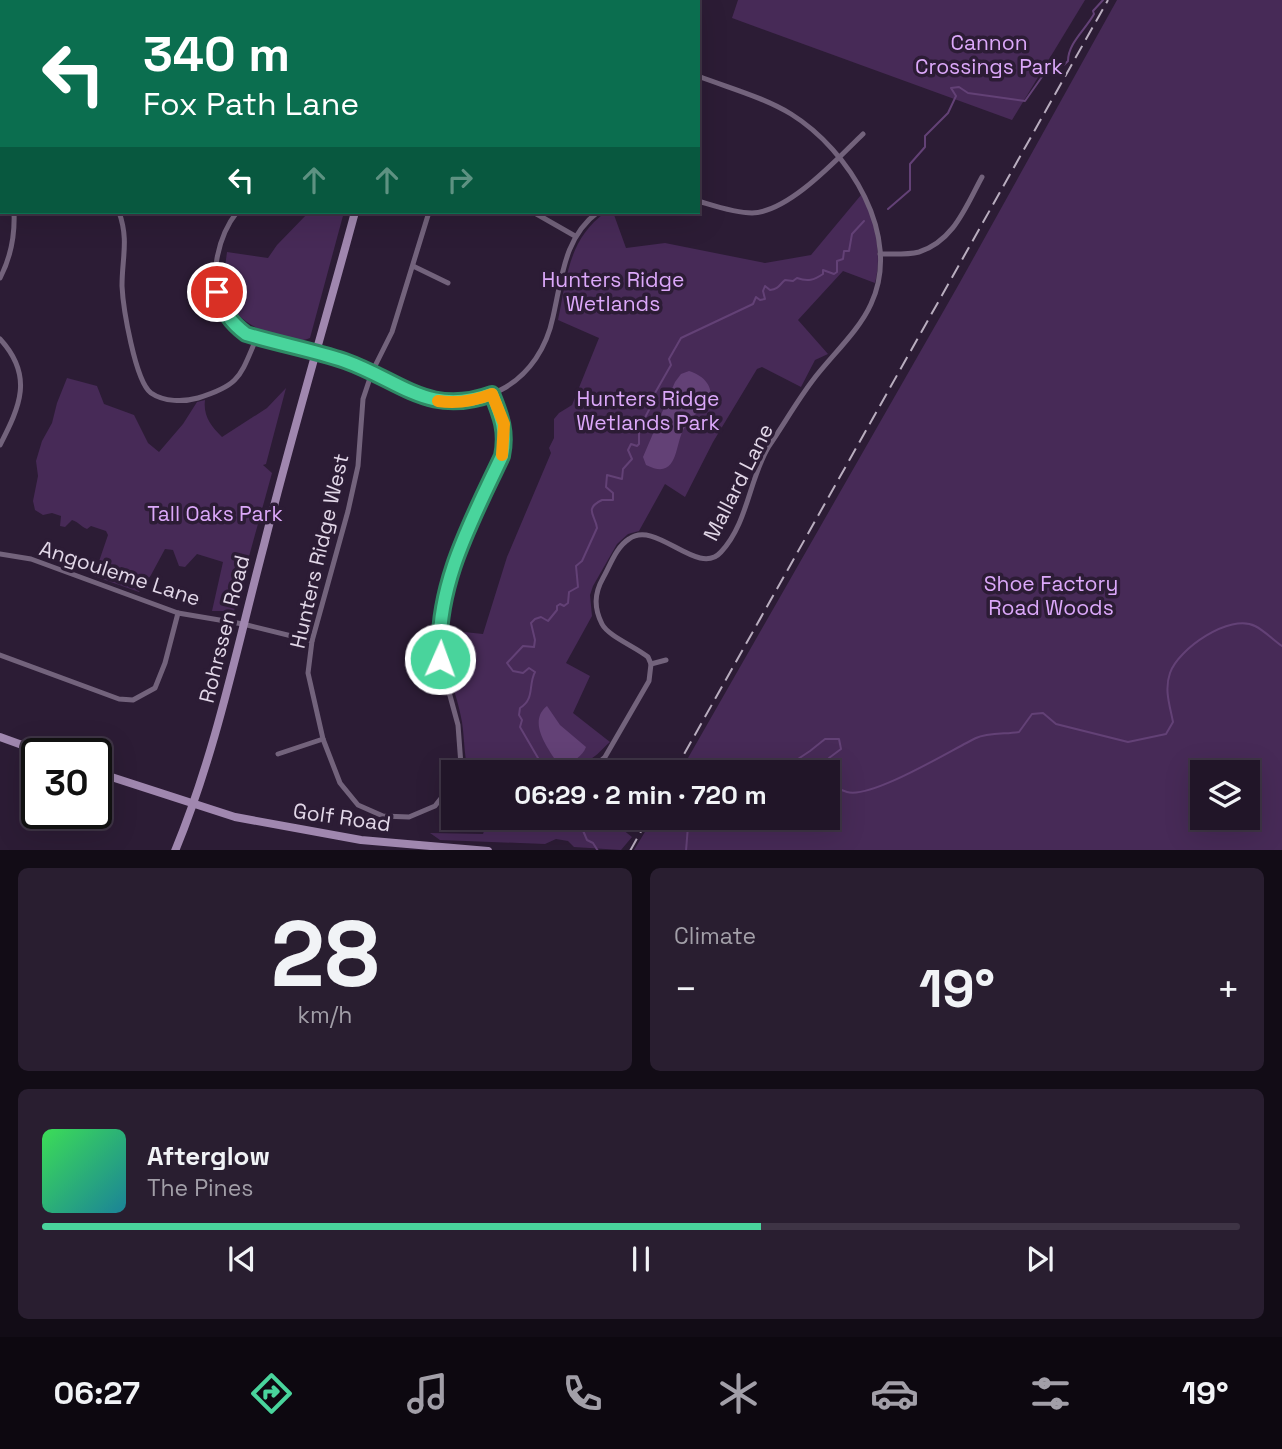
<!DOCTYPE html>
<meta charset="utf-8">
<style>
:root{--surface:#211528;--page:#291e30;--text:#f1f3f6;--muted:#a29fa8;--line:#3e3445;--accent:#49d49c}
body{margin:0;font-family:"Space Grotesk",sans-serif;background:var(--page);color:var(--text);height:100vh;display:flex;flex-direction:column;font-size:26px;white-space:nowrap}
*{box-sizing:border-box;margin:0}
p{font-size:23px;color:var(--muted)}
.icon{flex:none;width:38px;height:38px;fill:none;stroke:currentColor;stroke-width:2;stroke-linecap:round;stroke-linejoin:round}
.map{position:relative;height:850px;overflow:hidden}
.panel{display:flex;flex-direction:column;gap:18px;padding:18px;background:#120c16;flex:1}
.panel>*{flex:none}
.top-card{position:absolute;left:0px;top:0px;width:700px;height:214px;box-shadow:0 7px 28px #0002,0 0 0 2px var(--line);background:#0b6e4f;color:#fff;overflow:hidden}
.buttons{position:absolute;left:1190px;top:760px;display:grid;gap:14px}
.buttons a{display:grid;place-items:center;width:70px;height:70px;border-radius:0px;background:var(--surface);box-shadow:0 7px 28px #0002,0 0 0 2px var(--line);font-size:35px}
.speed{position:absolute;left:21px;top:738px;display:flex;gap:14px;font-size:35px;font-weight:700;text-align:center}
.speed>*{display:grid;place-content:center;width:91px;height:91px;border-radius:50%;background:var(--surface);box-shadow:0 7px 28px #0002,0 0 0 2px var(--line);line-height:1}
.speed .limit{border:4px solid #111;border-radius:10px;background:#fff;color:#111}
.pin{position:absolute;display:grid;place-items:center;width:60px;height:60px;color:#fff;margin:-30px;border:4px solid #fff;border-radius:50%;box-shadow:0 2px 7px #0007}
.me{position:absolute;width:77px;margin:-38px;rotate:2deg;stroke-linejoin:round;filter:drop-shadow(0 0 5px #0008)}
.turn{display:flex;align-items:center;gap:24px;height:147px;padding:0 28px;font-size:32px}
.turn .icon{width:91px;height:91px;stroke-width:2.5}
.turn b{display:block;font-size:49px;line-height:60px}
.lanes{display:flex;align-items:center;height:66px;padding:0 28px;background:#0003;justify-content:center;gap:35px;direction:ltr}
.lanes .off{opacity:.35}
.big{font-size:52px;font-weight:700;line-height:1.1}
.panel .card{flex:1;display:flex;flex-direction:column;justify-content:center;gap:10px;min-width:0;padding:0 24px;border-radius:10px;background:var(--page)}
.panel .dial{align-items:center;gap:0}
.dial b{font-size:91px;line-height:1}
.song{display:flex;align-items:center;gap:21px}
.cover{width:84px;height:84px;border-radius:10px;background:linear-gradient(135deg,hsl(130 70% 55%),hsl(190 70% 35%))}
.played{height:7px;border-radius:4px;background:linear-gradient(90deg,var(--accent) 60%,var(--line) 60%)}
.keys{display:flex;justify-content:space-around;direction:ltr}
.heat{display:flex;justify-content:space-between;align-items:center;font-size:38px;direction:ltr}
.panel .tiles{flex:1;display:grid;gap:18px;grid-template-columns:1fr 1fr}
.card:last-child{grid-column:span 2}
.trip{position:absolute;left:441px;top:760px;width:399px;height:70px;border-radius:0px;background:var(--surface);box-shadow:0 7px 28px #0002,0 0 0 2px var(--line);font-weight:700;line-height:70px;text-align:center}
.dock{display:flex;height:112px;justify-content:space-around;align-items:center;background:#0d0810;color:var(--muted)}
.dock .icon{width:49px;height:49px}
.dock .current{color:var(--accent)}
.dock b{font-size:32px;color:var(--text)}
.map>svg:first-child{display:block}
.green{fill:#472a57;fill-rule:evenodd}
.water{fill:#634176}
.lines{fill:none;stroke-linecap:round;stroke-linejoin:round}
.stream{stroke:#634176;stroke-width:2}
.street{stroke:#73637c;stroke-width:5}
.secondary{stroke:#a087af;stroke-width:8}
.rail{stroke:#b9adbf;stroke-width:2;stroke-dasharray:14 7;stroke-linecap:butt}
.route-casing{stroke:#2f8a65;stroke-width:18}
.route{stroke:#49d49c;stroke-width:12}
.slow{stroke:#f59e0b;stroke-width:12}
.labels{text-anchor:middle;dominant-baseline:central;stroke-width:7;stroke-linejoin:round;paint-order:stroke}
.park-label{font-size:21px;fill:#dca8fa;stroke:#2c1c35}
.street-label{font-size:21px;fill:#e2d7e8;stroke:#2c1c35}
</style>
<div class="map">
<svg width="1282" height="851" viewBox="0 0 1282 851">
<rect width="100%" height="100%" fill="#2c1c35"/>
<!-- green -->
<g class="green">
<path d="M738 0H1085L1012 120 732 18Z"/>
<path d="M1117 0H1282V850H634L654 817H828V772H680L959 284ZM1202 772H1248V817H1202Z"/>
<path d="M861 195C876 217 882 258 875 283L843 271 798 320 828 354 815 360 801 387 762 367 757 369 713 442 685 497 665 484 639 531 628 534 617 544 593 586 590 595 592 616 566 663 590 676 573 713 610 742C603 748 597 756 589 760 553 783 504 770 466 761 464 748 464 735 462 722 456 686 442 670 445 630L483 634 507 557 551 453 549 448 554 438V419L559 413 572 405 599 338 558 320C567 278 568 239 606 212H613L626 248 665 243 765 263 811 255Z"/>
<path d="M309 212H344L310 338C288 348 237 323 228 302 221 286 225 269 227 252L268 258 277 245Z"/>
<path d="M67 378 97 386 104 404 134 415 148 443 159 452 183 424 197 402 205 400C203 416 211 426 222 437L267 408 286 388 266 464 263 465 272 473 234 611H212L223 562 197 554 185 567 179 566 173 550 165 549 151 575 139 592 94 576 108 535 106 531 91 526 87 529C81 527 79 522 72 520L65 527 60 526 61 516 52 513 43 515 35 510 33 501 38 476 36 461 42 441 52 423 57 403Z"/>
<path d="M489 817H615L618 826 632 837 621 850 574 847 568 841 556 839 545 844 440 840 430 833 483 834Z"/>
</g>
<!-- water -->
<g class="water">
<path d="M689 371C702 375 712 384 711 398 703 408 692 416 685 427 674 442 680 482 646 465L643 457 675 382 681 374Z"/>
<path d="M547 706 560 725 586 747C582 758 569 765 558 764 548 748 527 722 547 706Z"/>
</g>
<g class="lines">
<!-- stream -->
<g class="stream">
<path d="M888 209 910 190V164L925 147V136L948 113 956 96 951 88 959 87 968 93 1025 101 1051 64 1064 65 1068 61C1068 43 1086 29 1094 14L1093 11 1103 0"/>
<path d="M545 770 520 727 522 720 519 715 520 708C535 699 528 685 535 672L529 668 523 673 513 671 507 663 523 646 534 647 535 640 531 623 535 619 541 617 548 621 557 610V606L560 604 564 606 568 603 569 592 578 587 576 566 582 561 597 528C596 516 583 509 602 500H613V493L606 487 607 475 622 479 623 469 632 459 628 450 631 444 637 446 639 444V429L651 406V400L671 365 669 359 681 338 753 304 756 297 760 300 765 299 763 291 765 286 770 290C779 289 779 285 785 280L793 281 797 278C808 282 814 280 823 274V270L834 274 837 272V261L843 259 844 251H849L852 234 864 221"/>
<path d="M744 772 789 765 810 751 825 739H839L841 749 829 758 827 772"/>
<path d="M828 774C832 782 838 790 847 792 872 799 951 750 976 738 987 733 1006 734 1019 732L1032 714 1043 713 1056 724 1128 742 1166 734 1173 722C1170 706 1164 690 1170 673 1178 649 1230 613 1255 626 1265 631 1273 640 1282 646"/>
<path d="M572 817 579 821 587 840 593 843 598 851"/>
<path d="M686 851 688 826 696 817"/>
</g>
<!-- street -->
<g class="street">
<path d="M499 0 503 2"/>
<path d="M0 1 5 2"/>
<path d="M147 2 148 0"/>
<path d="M254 2 255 0"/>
<path d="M434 2V0"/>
<path d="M0 103 2 104"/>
<path d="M0 187 2 188"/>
<path d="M698 201C715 206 735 213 752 213 789 212 837 159 863 134"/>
<path d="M119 212C129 240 122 258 122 286 123 307 135 381 151 393 164 402 184 402 198 398 241 385 240 376 257 337"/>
<path d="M237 212C218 236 207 281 223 310 229 320 237 327 246 334 282 345 319 351 354 365 377 373 398 390 421 396 484 415 540 380 553 317 562 278 564 237 598 212"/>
<path d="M429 212 392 332 372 372 363 399 358 466 348 511 312 641 308 673 323 739 340 783 358 805 383 816 409 817 435 806 453 783"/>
<path d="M533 212 575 236"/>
<path d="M880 254C893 254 907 255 919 252 954 241 966 206 982 177"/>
<path d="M413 266 448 283"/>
<path d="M0 278C11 257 15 235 14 212"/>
<path d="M0 339C34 376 20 406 0 445"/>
<path d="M0 554 31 559 178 613 243 624 312 641"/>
<path d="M0 655 119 699 133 700 155 688 165 663 178 613"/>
<path d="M651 664 666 660"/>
<path d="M278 754 323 739"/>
<path d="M458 772 461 765 458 725 440 659 441 623 461 542 502 456C507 432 501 416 492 394"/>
<path d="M588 772 605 757 649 681 651 664 648 657C636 647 608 636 602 624 594 608 594 594 603 578 610 566 616 547 629 539 656 519 698 578 721 552 748 523 749 479 769 446 784 424 797 401 813 380 831 356 859 331 871 304 903 236 849 150 791 114 763 97 729 88 698 76"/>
</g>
<!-- secondary -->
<g class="secondary">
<path d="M336 0 337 2"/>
<path d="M0 737 47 754"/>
<path d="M96 772 235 817 361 840 488 851"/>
<path d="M175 851C216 752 237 647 264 545 292 433 325 323 355 212"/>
</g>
<!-- rail -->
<g class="rail">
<path d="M674 772 1108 0"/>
<path d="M630 851 649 817"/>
</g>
</g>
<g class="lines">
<!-- route casing -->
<g class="route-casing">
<path id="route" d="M217 292C223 311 230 322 246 334 279 344 312 350 345 361 401 381 429 417 492 394 501 416 507 432 502 456 472 520 435 586 440 659"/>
</g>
<!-- route -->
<use href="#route" class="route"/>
<!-- slow -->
<path class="slow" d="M438 401C458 404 474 401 492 394L504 424 502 455"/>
</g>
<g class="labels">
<!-- park labels -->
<g class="park-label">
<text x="989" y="42">Cannon<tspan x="989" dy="24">Crossings Park</tspan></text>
<text x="613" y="279">Hunters Ridge<tspan x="613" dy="24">Wetlands</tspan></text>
<text x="648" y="398">Hunters Ridge<tspan x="648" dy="24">Wetlands Park</tspan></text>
<text x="215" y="513">Tall Oaks Park</text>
<text x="1051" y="583">Shoe Factory<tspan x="1051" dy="24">Road Woods</tspan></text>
</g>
<!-- street labels -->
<g class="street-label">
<text transform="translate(738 482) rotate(-63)">Mallard Lane</text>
<text transform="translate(319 551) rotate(-77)">Hunters Ridge West</text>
<text transform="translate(120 573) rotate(18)">Angouleme Lane</text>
<text transform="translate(224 629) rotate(-76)">Rohrssen Road</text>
<text transform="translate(342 817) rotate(8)">Golf Road</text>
</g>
</g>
</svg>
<div class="buttons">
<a><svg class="icon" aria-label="layers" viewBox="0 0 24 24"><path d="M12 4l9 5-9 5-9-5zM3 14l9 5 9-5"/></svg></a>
</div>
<div class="speed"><div class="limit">30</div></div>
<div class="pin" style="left:217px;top:292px;background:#d93025"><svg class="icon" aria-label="arrive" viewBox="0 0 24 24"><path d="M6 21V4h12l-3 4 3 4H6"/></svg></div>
<svg class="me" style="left:440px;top:659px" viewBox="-20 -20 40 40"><circle r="17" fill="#49d49c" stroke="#fff" stroke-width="3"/><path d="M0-11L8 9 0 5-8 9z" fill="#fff"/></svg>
<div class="trip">06:29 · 2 min · 720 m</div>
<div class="top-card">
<div class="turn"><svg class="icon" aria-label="left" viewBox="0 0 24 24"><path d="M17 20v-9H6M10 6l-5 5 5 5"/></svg><div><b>340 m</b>Fox Path Lane</div></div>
<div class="lanes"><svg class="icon" aria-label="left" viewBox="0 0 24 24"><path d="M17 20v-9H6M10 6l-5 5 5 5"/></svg><svg class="icon off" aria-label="ahead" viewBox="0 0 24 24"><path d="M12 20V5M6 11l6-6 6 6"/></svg><svg class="icon off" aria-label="ahead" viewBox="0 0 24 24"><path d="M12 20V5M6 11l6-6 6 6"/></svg><svg class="icon off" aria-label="right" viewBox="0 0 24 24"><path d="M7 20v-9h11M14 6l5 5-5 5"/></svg></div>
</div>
</div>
<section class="panel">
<div class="tiles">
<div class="card dial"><b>28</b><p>km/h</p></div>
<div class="card"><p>Climate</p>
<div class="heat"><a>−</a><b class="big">19°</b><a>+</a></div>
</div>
<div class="card">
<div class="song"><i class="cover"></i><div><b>Afterglow</b><p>The Pines</p></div></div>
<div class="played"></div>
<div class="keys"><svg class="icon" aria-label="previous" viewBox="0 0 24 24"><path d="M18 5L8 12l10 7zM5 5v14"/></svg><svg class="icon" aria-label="pause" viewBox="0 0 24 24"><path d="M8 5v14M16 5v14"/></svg><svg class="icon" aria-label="next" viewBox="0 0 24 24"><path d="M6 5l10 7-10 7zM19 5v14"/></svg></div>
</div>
</div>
</section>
<nav class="dock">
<b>06:27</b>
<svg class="icon current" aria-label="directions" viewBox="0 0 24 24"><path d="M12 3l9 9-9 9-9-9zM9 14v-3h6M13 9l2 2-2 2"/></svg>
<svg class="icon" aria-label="music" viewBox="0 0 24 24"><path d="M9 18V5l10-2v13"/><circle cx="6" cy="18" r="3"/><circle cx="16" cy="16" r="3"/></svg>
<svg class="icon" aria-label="phone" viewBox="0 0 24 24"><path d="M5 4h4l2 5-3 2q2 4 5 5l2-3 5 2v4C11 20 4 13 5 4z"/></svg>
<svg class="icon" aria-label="climate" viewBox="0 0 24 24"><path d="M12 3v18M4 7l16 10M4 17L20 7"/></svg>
<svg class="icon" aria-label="car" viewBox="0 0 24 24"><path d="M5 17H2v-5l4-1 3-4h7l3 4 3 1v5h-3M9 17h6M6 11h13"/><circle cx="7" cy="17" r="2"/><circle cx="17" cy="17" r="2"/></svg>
<svg class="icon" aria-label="filters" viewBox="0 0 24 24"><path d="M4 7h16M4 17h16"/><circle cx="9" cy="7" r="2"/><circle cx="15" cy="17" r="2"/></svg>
<b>19°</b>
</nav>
